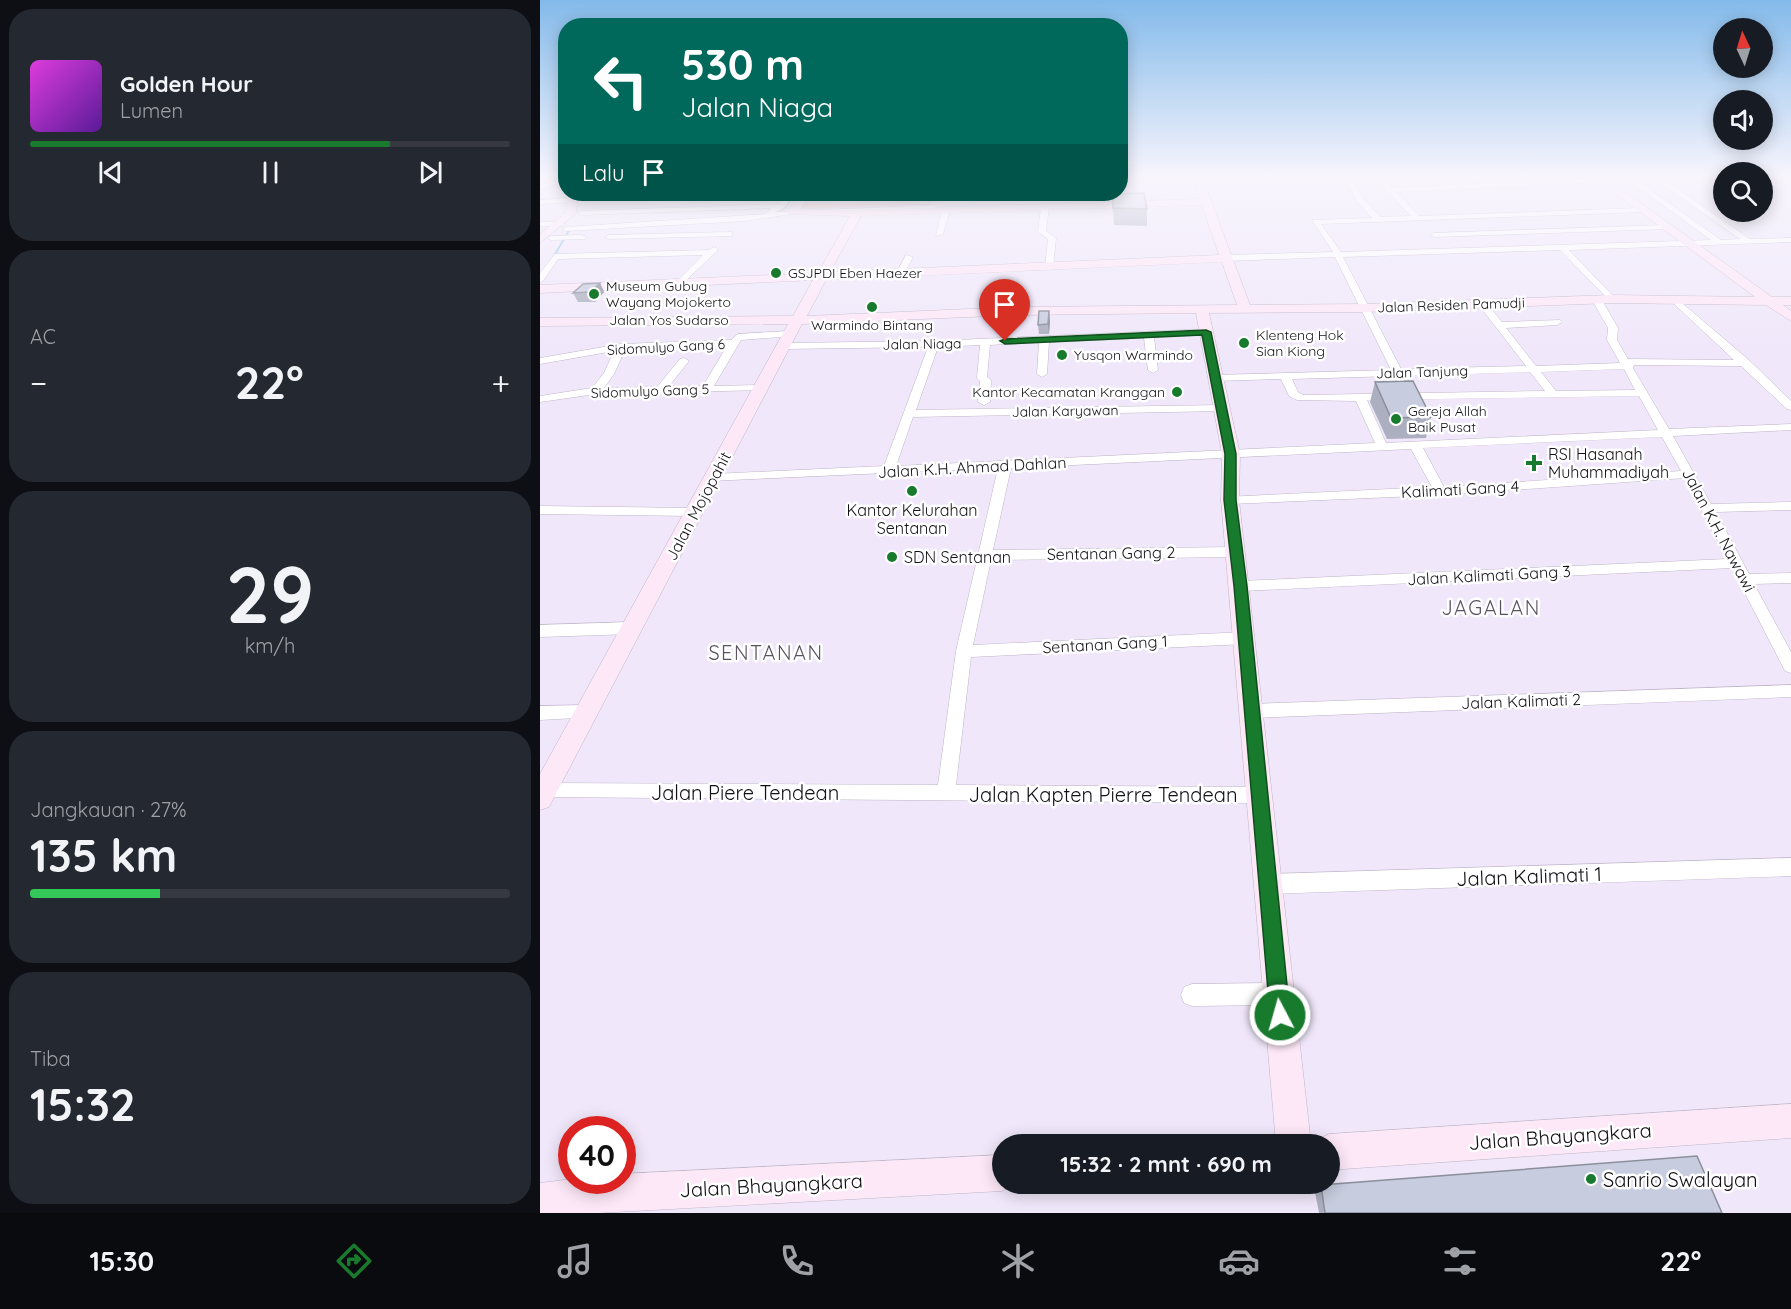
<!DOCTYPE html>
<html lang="id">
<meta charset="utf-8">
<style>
:root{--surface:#171b24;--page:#242831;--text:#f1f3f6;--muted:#9ea1a6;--line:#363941;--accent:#177a2c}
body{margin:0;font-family:Quicksand,sans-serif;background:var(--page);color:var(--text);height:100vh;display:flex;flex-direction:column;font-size:22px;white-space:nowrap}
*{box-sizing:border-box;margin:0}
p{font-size:20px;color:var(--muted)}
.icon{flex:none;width:33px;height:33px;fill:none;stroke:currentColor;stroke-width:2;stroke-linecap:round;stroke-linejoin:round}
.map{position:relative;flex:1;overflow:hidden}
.side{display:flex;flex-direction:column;gap:9px;padding:9px;background:#0d0f14;width:540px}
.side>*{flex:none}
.top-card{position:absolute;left:18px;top:18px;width:570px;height:183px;border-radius:24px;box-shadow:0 3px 15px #0003;background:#00695c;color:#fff;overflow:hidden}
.needle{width:39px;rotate:356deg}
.buttons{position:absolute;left:1173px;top:18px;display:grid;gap:12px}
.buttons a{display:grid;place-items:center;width:60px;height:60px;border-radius:50%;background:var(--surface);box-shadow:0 3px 15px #0003;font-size:30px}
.speed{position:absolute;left:18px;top:1116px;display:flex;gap:12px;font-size:30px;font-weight:700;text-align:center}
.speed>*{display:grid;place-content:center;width:78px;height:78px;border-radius:50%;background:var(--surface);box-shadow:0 3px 15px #0003;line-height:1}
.speed .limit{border:9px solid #d22;background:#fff;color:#111}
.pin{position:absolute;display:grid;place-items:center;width:51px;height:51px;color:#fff;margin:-62px -26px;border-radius:50% 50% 50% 0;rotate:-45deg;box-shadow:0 0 6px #0007}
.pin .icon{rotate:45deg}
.me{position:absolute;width:66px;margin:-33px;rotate:354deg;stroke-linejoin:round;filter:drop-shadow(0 0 4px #0008)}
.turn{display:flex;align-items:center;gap:21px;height:126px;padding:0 24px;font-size:27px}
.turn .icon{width:78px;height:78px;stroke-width:2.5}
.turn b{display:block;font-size:42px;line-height:51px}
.then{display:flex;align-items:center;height:57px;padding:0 24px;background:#0003;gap:12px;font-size:22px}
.big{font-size:45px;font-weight:700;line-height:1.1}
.side .tile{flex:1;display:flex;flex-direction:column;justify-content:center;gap:9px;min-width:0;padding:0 21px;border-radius:24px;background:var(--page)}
.side .dial{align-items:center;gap:0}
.dial b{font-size:78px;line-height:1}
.song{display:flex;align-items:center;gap:18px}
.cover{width:72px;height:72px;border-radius:9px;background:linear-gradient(135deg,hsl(300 70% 55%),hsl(270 70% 35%))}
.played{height:6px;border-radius:3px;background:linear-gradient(90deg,var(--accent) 75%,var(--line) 75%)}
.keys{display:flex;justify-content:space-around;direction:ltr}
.heat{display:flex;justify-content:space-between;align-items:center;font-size:33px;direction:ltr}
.charge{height:9px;border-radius:4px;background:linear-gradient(90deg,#34c759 27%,var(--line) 0)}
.trip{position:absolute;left:452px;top:1134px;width:348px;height:60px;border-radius:30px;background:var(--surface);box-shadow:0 3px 15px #0003;font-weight:700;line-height:60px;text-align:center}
.dock{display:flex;height:96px;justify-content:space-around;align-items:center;background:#090b0e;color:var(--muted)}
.dock .icon{width:42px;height:42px}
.dock .active{color:var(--accent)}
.dock b{font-size:27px;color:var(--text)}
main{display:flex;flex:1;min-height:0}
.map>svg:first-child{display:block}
.green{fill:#fdc7ce}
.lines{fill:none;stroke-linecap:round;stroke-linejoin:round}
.stream{stroke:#8dc3ec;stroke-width:2}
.street-casing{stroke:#beb6c7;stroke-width:1}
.secondary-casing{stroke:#beb6c7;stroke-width:1}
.street{fill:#fff;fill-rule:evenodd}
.secondary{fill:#fde8f7;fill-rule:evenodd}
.wall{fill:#abafbf}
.shaded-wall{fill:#8b8f9b}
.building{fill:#c7ccde;stroke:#8b8f9b;stroke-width:1.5}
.route{fill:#177a2c;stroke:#0f4f1d;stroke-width:1.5}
.poi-dot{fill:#177a2c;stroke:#fff;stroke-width:2}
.labels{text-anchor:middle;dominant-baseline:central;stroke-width:5;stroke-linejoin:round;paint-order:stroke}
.far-poi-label{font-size:14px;fill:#131116;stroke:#fff;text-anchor:start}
.far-street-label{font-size:14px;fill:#131116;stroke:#fff}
.poi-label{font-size:16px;fill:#131116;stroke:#fff;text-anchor:start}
.street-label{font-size:16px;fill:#131116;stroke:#fff}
.quarter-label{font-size:20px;letter-spacing:1.5px;fill:#595261;stroke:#fff}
.near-street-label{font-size:20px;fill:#131116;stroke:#fff}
.near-poi-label{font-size:20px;fill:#131116;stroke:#fff;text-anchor:start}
</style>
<main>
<section class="side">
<div class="tile">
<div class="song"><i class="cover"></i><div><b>Golden Hour</b><p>Lumen</p></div></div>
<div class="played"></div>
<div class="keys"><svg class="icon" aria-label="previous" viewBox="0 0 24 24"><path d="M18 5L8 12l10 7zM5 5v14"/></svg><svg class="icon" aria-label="pause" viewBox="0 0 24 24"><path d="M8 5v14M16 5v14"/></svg><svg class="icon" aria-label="next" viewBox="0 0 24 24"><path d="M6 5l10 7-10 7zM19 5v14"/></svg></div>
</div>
<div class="tile"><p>AC</p>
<div class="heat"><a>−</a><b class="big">22°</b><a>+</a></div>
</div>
<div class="tile dial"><b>29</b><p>km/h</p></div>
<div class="tile"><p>Jangkauan · 27%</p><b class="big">135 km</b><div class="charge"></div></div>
<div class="tile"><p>Tiba</p><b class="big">15:32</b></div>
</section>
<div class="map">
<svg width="1251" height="1213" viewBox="0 0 1251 1213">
<rect width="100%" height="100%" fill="#f0e8fa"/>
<!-- green -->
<path class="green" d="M269 194H394L390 205 259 208Z"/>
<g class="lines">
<!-- stream -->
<g class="stream">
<path d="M233 213 243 209 256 194"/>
<path d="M14 256 28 232 33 229"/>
</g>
<!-- street casing -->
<g class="street-casing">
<g id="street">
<path d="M26 177V181L0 189V185Z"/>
<path d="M656 177H733L657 181 653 179Z"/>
<path d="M804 177H811L823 198 840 217 871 216 834 177H841L852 188 1062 178 1066 180 1062 182 856 192 879 216 1101 208 1105 210 1101 212 781 224 801 252 1171 240 1084 177H1092L1181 240 1200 239 1112 177H1120L1210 239 1251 238V242L1029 250 1074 297 1076 299 1071 302 1020 250 803 257 861 369 986 366 938 304 943 301 946 302 962 322 1020 320 1022 322 1017 325 966 328 996 366 1080 363 1067 340 1068 328 1052 300 1057 297 1062 300 1078 328 1077 340 1088 359 1194 360 1132 302V298L1135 297 1210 361 1251 401V410L1247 409 1201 366 1094 365 1093 368 1129 429 1251 424V430L1133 436 1171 504 1251 502V510L1176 512 1209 574 1251 573V583L1214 584 1251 652V673L1245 671 1192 568 701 591 694 586 701 581 1187 559 1145 478 900 495 690 504 685 503 683 500 685 497 892 487 871 449 471 468 453 550 697 547 704 552 697 557 451 560 433 645 705 632 711 634 713 638 711 642 705 644 431 657 416 785 720 787 727 789 729 795 727 801 720 803 0 797V785L5 783 398 785 416 651 458 468 169 481V475L173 474 344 466 388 347 243 349 238 346 243 343 394 341 666 329 671 332 666 335 614 337 618 370 613 373 608 370 604 338 509 342 507 374 502 377 497 374 499 342 450 345 447 377 451 380 450 402 444 405 438 402 440 381 437 378 440 345 398 347 376 410 682 405 688 408 682 411 373 417 356 466 835 443 816 401 757 400 749 396 741 379 675 381 670 378 675 375 851 370 795 257 687 261 683 258 687 255 793 252 772 220 832 218 817 201ZM1084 369 1095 390 1016 391 1001 372ZM990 372 1005 391 763 395 758 392 752 379 854 376 857 382 861 383 866 380 864 376ZM1099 396 1118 430 846 443 827 400ZM1122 437 1141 471 904 487 883 448Z"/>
<path d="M124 194H168L164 196 45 201 41 199 45 197Z"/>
<path d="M247 194H254L244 208 236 212 395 205 399 207 395 209 252 214 205 221 26 231 22 229 26 227 226 214 231 208 42 215 38 213 42 211 239 204Z"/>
<path d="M33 198 36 202 0 204V200Z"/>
<path d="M505 205 509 207 506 231 516 238 513 267 509 270 505 267 508 239 498 232 501 207Z"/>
<path d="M406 208 410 210 403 234 396 236 402 210Z"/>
<path d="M0 222H21L25 224 21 226H0Z"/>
<path d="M1125 225H1128V229L894 237 890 235 894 233Z"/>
<path d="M189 232H192V236L69 239 65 237 69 235Z"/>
<path d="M42 235 46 237 45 239 11 240 7 238 11 236Z"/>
<path d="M174 247 178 249 177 251 140 286 137 285V281L163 255 18 259 3 281 0 282V273L15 254 169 250Z"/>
<path d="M366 255 373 257 363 276H357L356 274Z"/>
<path d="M249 331 253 332V336L201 340 174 386 220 385 225 388 224 390 56 394 0 402V396L52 388 64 373 74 351 0 364V358L81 344 191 340 198 334ZM187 346 163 386H129L149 361 144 358 140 359 117 387 64 388 74 374 85 350Z"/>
<path d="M0 506 154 508 161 512 154 516 0 514Z"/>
<path d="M92 622 100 628 92 634 0 637V625Z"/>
<path d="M1251 685V697L712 718 706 716 704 711 706 706 712 704Z"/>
<path d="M48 705 54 707 56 712 54 717 0 720V706Z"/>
<path d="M1251 858V876L727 894 720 891 717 884 720 877 727 874Z"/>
<path d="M737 983 745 986 748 994 745 1002 737 1005 652 1006 644 1003 641 995 644 987 652 984Z"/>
</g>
</g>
<!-- secondary casing -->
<g class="secondary-casing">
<g id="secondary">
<path d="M652 177H662L710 305 825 304 1071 295 1215 297 1053 177H1064L1232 297H1251V305H1243L1251 311V321L1226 305 1071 303 825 312 669 313 700 454 699 500 771 1144H736L681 500 682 454 656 313 476 315 262 324 9 807 0 810V774L248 324 0 326V318L253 316 273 280 0 293V285L278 273 310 216 248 214 247 212 260 194H270L260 209 317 210 660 199ZM662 205 679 255 290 272 321 216ZM682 262 697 305 476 307 267 316 286 280Z"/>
<path d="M28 194H38L36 213 0 243V234L26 212Z"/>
<path d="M1251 1104V1138L789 1170V1144H774L777 1140 789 1134Z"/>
<path d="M462 1155V1184H476L462 1191 57 1213H0V1183L32 1179 82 1180V1174Z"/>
</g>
</g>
<!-- street -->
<use href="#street" class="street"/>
<!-- secondary -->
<use href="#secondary" class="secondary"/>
</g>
<!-- wall -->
<g class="wall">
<path d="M572 194 607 209V226L574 225Z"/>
<path d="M60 283 64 292 55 302H38L33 293Z"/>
<path d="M510 320 509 334H499L498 325Z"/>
<path d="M835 382 891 417 886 438 847 439 830 402Z"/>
<path d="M781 1185 1182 1213H779L775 1192Z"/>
</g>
<!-- shaded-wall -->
<g class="shaded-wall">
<path d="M60 283 64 292 55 302 50 292Z"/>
<path d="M509 311 510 320 509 334 508 324Z"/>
</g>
<!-- building -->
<g class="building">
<path d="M604 193 607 209 573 208 572 194Z"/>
<path d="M60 283 50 292 33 293 43 284Z"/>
<path d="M499 311H509L508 324 498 325Z"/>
<path d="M873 381 891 417 851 418 835 382Z"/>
<path d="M1157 1156 1182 1213H785L781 1185Z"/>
</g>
<!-- sky -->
<linearGradient id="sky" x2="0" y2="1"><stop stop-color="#83baea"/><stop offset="0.51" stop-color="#f8f5fd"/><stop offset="1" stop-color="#f8f5fd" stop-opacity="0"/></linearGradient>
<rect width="1251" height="347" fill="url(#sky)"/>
<!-- route -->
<path class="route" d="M666 330 671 332 696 454V500L707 586 750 1015 747 1022 740 1025 733 1022 730 1015 694 586 684 500 685 454 662 335 465 344 460 341 465 339Z"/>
<!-- markers -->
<g class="poi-dot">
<circle cx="236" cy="273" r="6"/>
<circle cx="54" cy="294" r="6"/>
<circle cx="332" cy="307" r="6"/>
<circle cx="704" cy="343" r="6"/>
<circle cx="522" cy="355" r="6"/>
<circle cx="637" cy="392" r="6"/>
<circle cx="856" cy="419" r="6"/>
<path d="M991 454h6v6h6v6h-6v6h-6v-6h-6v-6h6z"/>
<circle cx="372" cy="491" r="6"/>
<circle cx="352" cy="557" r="6"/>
<circle cx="1051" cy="1179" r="6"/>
</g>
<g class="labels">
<!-- far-poi labels -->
<g class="far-poi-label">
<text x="248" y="273">GSJPDI Eben Haezer</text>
<text x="66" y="286">Museum Gubug<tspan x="66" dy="16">Wayang Mojokerto</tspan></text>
<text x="332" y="325" text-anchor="middle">Warmindo Bintang</text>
<text x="716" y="335">Klenteng Hok<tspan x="716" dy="16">Sian Kiong</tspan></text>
<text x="534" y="355">Yusqon Warmindo</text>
<text x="625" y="392" text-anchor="end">Kantor Kecamatan Kranggan</text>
<text x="868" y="411">Gereja Allah<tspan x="868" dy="16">Baik Pusat</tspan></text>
</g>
<!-- far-street labels -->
<g class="far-street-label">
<text transform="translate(911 305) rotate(-2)">Jalan Residen Pamudji</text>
<text x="129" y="320">Jalan Yos Sudarso</text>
<text transform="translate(382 344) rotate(-1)">Jalan Niaga</text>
<text transform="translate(126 347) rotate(-3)">Sidomulyo Gang 6</text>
<text transform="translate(882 372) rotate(-2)">Jalan Tanjung</text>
<text transform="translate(110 391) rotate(-2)">Sidomulyo Gang 5</text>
<text transform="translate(525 411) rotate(-1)">Jalan Karyawan</text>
</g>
<!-- poi labels -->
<g class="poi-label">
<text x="1008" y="454">RSI Hasanah<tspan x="1008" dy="18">Muhammadiyah</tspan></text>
<text x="372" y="510" text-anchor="middle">Kantor Kelurahan<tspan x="372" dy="18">Sentanan</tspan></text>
<text x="364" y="557">SDN Sentanan</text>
</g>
<!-- street labels -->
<g class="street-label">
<text transform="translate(432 467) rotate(-3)">Jalan K.H. Ahmad Dahlan</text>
<text transform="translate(920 489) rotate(-3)">Kalimati Gang 4</text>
<text transform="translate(158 506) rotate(-62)">Jalan Mojopahit</text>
<text transform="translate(1179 530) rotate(62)">Jalan K.H. Nawawi</text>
<text transform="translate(571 553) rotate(-1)">Sentanan Gang 2</text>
<text transform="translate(949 575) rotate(-3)">Jalan Kalimati Gang 3</text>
<text transform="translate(565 644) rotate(-3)">Sentanan Gang 1</text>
<text transform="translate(981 701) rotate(-2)">Jalan Kalimati 2</text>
</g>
<!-- quarter labels -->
<g class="quarter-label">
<text x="951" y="607">JAGALAN</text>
<text x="226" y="652">SENTANAN</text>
</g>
<!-- near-street labels -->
<g class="near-street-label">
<text x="205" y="792">Jalan Piere Tendean</text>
<text x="563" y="794">Jalan Kapten Pierre Tendean</text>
<text transform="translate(989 876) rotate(-2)">Jalan Kalimati 1</text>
<text transform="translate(1020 1136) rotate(-4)">Jalan Bhayangkara</text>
<text transform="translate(231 1185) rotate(-3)">Jalan Bhayangkara</text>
</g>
<!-- near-poi labels -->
<g class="near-poi-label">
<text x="1063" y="1179">Sanrio Swalayan</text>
</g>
</g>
</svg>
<div class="buttons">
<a><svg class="needle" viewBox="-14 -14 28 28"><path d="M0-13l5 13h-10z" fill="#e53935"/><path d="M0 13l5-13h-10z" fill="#9ea1a6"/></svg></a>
<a><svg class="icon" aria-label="sound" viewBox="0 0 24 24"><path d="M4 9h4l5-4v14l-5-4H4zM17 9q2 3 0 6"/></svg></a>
<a><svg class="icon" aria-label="search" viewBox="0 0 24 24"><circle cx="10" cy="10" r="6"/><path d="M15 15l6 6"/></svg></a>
</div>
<div class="speed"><div class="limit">40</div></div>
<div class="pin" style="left:465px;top:341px;background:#d93025"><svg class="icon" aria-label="arrive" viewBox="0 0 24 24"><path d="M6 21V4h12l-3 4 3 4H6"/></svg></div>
<svg class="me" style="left:740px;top:1015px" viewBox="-20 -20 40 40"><circle r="17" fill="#177a2c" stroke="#fff" stroke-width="3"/><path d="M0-11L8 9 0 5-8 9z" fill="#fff"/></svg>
<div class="trip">15:32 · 2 mnt · 690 m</div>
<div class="top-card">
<div class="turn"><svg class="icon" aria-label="left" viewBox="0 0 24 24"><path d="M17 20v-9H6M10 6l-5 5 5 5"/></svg><div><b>530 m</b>Jalan Niaga</div></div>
<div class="then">Lalu<svg class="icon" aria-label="arrive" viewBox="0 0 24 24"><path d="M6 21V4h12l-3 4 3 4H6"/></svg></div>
</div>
</div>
</main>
<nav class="dock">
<b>15:30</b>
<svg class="icon active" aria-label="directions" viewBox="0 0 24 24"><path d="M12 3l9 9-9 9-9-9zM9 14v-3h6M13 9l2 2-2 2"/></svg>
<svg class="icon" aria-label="music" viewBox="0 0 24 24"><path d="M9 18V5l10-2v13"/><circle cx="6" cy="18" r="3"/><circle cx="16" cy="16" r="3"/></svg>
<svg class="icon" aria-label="phone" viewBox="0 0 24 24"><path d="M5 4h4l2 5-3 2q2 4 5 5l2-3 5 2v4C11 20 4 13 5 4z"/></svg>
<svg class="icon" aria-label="climate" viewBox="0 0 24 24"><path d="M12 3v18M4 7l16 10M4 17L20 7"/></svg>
<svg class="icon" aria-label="car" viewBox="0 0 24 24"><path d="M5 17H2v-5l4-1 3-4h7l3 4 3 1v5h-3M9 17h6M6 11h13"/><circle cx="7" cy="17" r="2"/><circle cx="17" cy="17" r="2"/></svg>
<svg class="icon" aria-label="filters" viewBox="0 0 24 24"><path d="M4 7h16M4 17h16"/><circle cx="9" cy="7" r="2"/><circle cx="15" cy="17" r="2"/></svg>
<b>22°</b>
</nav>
